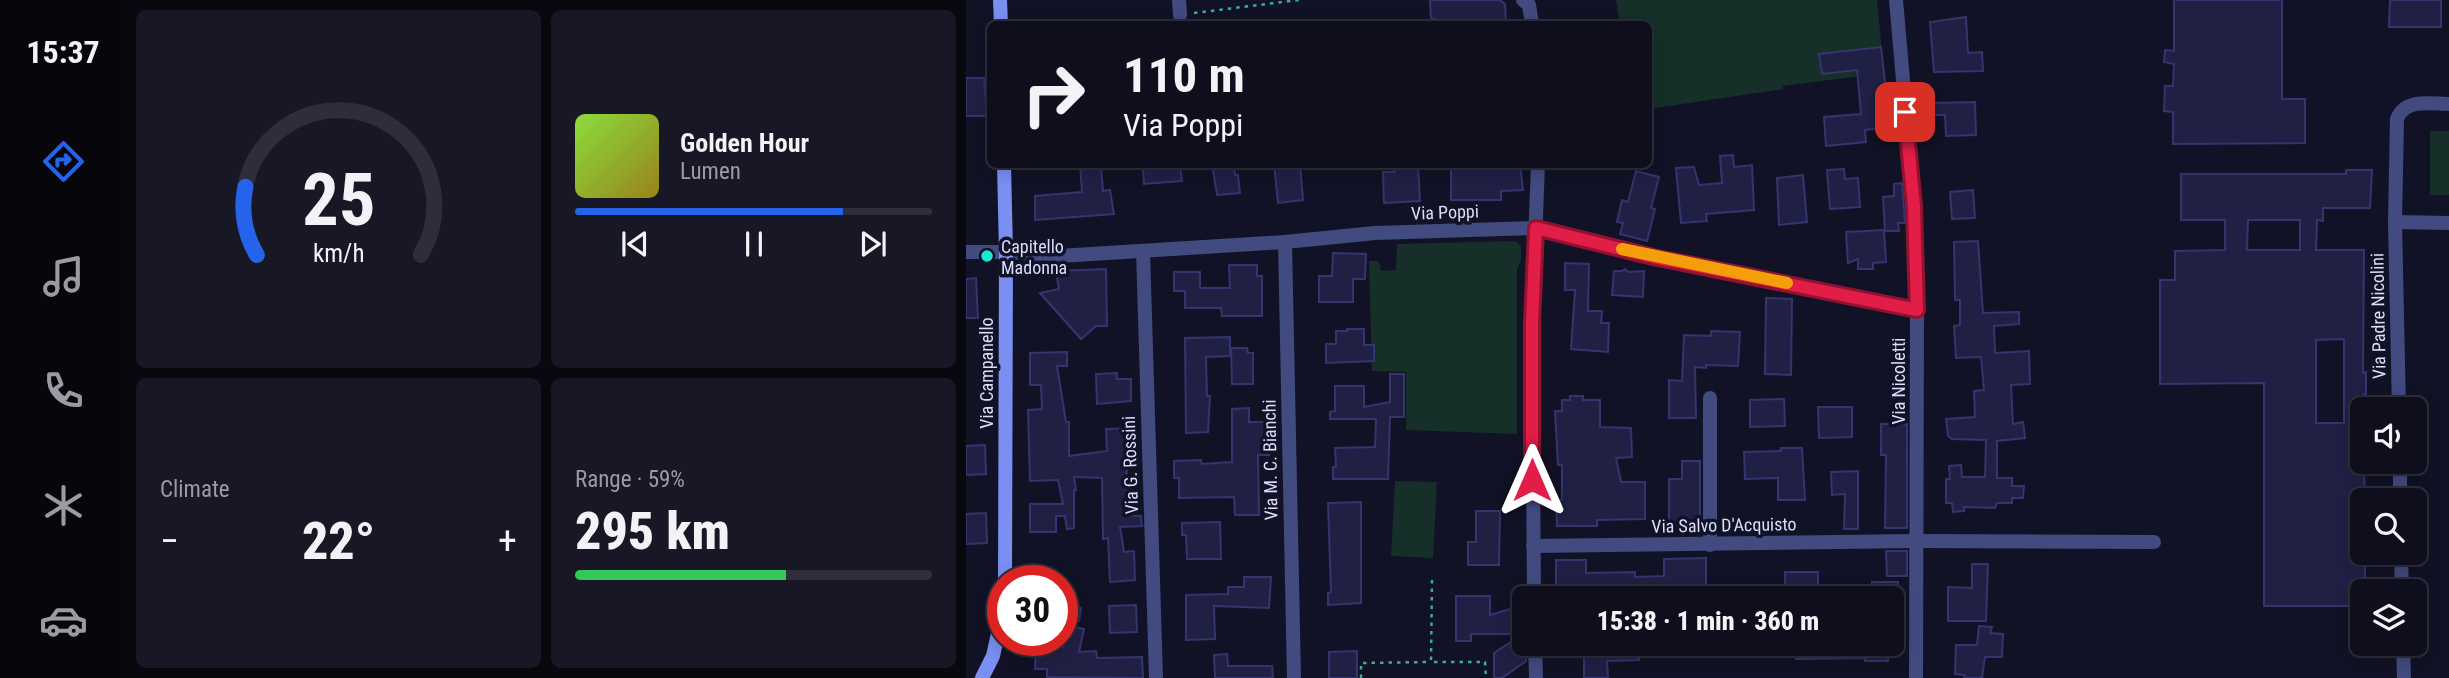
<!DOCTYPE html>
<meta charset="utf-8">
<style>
:root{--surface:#0e0e1c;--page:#171725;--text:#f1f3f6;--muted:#9b9ca3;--line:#2e2e3b;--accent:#2563eb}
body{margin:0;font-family:"Roboto Condensed",sans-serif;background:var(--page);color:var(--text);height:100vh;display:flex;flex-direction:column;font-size:26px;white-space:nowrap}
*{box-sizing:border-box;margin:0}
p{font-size:23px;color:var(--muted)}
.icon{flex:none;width:38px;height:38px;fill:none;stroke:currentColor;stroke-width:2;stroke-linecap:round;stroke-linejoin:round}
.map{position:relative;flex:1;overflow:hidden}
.panel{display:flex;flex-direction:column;gap:10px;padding:10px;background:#08080f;width:840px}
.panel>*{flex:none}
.hud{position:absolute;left:21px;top:21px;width:665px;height:147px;border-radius:10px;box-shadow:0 4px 18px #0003,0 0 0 2px var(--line);background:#0e0e1c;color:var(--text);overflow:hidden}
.tools{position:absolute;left:1384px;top:397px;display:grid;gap:14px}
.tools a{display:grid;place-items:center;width:77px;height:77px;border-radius:10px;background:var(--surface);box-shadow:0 4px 18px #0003,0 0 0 2px var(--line);font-size:35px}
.speed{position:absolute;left:21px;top:565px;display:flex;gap:14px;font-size:35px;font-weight:700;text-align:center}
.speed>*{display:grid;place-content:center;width:91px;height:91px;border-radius:50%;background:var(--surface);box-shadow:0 4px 18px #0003,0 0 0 2px var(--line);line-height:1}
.speed .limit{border:10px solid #d22;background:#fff;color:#111}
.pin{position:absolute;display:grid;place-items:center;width:60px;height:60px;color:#fff;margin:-30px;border-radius:14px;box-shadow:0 4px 10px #0006}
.me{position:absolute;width:77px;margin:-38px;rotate:0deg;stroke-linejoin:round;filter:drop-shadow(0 0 5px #0008)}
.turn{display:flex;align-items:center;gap:24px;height:147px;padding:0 21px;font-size:32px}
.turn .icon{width:91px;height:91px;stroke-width:2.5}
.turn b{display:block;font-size:49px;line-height:60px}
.big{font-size:52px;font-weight:800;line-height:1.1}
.panel .widget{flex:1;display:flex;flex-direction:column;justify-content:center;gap:10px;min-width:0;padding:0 24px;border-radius:10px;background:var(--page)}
.panel .dial{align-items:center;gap:0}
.dial svg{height:182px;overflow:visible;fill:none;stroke:var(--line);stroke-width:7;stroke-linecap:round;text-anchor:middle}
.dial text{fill:var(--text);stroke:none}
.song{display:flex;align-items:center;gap:21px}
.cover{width:84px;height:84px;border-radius:10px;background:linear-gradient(135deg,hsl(90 70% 55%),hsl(50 70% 35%))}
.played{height:7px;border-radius:4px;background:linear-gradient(90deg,var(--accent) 75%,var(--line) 75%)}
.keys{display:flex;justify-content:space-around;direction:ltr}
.heat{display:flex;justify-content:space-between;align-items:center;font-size:38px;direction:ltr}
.charge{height:10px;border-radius:5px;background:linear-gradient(90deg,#34c759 59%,var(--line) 0)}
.panel .tiles{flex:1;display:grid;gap:10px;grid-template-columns:repeat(2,1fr)}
.trip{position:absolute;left:546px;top:586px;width:392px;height:70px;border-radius:10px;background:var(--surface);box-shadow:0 4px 18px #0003,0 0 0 2px var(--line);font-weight:800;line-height:70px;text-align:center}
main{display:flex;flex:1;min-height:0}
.dock{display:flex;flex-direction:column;width:126px;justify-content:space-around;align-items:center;background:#06060b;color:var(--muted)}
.dock .icon{width:49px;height:49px}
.dock .active{color:var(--accent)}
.dock b{font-size:32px;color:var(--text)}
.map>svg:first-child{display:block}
.green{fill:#162f29}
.building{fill:#202045;stroke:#35346e;stroke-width:2;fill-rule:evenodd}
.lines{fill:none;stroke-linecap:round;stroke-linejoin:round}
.path{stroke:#3cad91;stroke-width:2.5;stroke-dasharray:3.5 5;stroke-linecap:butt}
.minor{stroke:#424b80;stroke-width:14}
.secondary{stroke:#7b8ff2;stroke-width:14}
.route-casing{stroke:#92132f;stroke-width:18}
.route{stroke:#e11d48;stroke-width:12}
.slow{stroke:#f59e0b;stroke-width:12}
.poi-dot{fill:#1ae8d5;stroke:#121226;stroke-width:2.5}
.labels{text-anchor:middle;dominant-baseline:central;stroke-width:7;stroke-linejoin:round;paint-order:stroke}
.street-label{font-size:18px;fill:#daddfb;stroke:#121226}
.poi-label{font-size:18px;fill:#daddfb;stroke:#121226;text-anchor:start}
</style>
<main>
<nav class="dock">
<b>15:37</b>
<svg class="icon active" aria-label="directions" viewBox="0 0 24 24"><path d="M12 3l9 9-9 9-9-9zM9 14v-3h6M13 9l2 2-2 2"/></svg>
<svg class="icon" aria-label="music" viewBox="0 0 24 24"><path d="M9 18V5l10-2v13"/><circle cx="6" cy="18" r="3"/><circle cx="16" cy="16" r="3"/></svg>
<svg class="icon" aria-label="phone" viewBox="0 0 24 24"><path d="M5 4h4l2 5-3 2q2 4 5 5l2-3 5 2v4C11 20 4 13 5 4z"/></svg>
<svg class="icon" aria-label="climate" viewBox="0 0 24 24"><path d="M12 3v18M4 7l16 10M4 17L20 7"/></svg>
<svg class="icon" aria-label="car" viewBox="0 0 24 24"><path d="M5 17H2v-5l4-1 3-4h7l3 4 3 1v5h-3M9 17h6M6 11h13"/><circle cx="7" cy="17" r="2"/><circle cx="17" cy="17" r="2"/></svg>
</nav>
<section class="panel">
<div class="tiles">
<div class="widget dial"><svg viewBox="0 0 100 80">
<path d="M14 69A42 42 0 1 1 86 69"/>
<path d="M14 69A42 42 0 0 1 9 39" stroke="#2563eb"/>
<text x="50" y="56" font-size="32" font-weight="700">25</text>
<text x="50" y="72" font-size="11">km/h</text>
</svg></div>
<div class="widget">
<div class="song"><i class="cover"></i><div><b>Golden Hour</b><p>Lumen</p></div></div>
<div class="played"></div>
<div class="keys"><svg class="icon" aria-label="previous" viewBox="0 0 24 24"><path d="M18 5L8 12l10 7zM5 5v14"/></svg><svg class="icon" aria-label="pause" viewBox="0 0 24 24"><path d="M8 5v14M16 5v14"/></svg><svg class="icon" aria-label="next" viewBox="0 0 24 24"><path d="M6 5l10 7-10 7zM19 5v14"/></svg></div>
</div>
<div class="widget"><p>Climate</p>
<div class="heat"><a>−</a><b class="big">22°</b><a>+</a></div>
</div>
<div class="widget"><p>Range · 59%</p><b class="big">295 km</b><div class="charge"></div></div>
</div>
</section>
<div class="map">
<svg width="1483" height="678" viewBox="0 0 1483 678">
<rect width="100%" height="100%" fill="#121226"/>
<!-- green -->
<g class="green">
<path d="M650 0H911L918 73 817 86V89L683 109 682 24H654Z"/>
<rect x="1464" y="131" width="19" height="64"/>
<path d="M550 241 555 246V261L551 269V434L440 430V372L406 371 403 261H413L415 271 430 270 431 244Z"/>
<path d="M429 481 471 482 467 558 425 556Z"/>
</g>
<!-- building -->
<g class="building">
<path d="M464 0H534L539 4 540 24H470L469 19H465Z"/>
<path d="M1208 0H1316V99H1339V143L1207 144V112L1198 111 1199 86H1207L1208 64 1198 62 1199 50 1208 51Z"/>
<path d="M1424 0H1475V27H1423Z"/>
<path d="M1000 17 1002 53 1016 52 1017 71 968 72 964 22Z"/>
<path d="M915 47 924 127 899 130 900 142 860 146 858 117 895 114 891 70 856 74 853 54Z"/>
<path d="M0 78H18L21 116H0Z"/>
<path d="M1009 102 1010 135 980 136 979 115H968V103Z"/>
<path d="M767 155 768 167 786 165 788 210 740 214 741 221 715 223 710 168 728 167 733 185 756 183 754 156Z"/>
<path d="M114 164H135L137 191 144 190 148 214 69 220V196L116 192Z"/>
<path d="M185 164H214L216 181 178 184 177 169 185 168Z"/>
<path d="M246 164H268L269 175H272L274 193 251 195Z"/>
<path d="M308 164H334L337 200 312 203Z"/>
<path d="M485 164H554L557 190 535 191V200H485Z"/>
<path d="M452 165 454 201 418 203 417 172H428V166Z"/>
<path d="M878 169 879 179 892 178 894 207 864 209 861 170Z"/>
<path d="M1380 170H1406L1404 208H1357V221L1351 220 1350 250H1398L1397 373 1400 372V394H1398L1396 404 1399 500H1396V553H1399V592H1396V606H1298V383L1194 384V280H1209V251L1259 250V220H1215V174H1380ZM1282 220H1334V250H1281ZM1378 339V423H1350V340Z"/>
<path d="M670 171 693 177 685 208 689 209 681 241 654 234 657 223 651 222 656 200 662 202Z"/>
<path d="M837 175 841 222 813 225 811 178Z"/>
<path d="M936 183 939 223H932L933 231H919L917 197 928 196V184Z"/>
<path d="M1007 190 1009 218 986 219 984 192Z"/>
<path d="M918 230 920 262 907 263V269H892V259L882 263 880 232Z"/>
<path d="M1012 241 1017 313 1053 312V324L1028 326 1029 353 1063 351 1064 384 1045 385 1047 424 1057 422 1059 438 1031 441V478H1046V486H1058L1057 498H1046V503H1031L1029 508 998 507V511L987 512 986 503H980V479H984L983 466 995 465 996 477H1019L1020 440 986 439 982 436 980 419 1009 417 1008 391 1018 390 1015 357 990 358 988 326 994 325V300H989L988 242Z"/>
<path d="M367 253 400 254 399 279H387V302H353V276H366Z"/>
<path d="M599 263 623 264 622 311H636L635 323H643L642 352 605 349 609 290H599Z"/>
<path d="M263 265H291V276H296V316H256L255 308H219V291H208V272H234V288H264Z"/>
<path d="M140 269 141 326H130L115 339 74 293 93 289 90 271Z"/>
<path d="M659 269 662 272 678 271 677 297 646 295 648 271H656Z"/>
<path d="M10 278 12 318H0V279Z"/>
<path d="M800 298 826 299 825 375 799 374Z"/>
<path d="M381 329H398V345H408V361L360 363V344H370V331H381Z"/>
<path d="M745 331 774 332 772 366 740 365V368L729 367 730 418H703V380L716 381 718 335 745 336Z"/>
<path d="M264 337V356L240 357 241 396H244L242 432 220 433 219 338Z"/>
<path d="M265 348H281L282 353H287V384H266Z"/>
<path d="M101 352V366H91L100 422H103V456L141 451 140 429 166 428 167 457 161 458 160 515 175 516 176 526 154 527 158 552 168 551 169 580 144 582 142 538 137 539 136 478 108 477 110 490H108V528L101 529 99 516H90V532H64V504H97L92 480 64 481 62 410 76 409 75 385H64V353Z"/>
<path d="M151 373V379H165V401L131 404 130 374Z"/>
<path d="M424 374H438V417H424L422 479H367V467H370L369 448 409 447 410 419H364V412L369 411V386H398V407L424 402Z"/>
<path d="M604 396H617V400H634V427L665 428 666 457 650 458 655 482H679V519L631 520V526H591L590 500H596V465H592L589 411H596V400H604Z"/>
<path d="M818 399 819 426 784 427V400Z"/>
<path d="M852 407H886V437L853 438Z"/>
<path d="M283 408V422H303V455H292L293 515H269L268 497 213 498V478H208V461L235 460 236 464 266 462V409Z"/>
<path d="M915 424H941V528H919L920 455H915Z"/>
<path d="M19 445 20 474 0 475V446Z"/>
<path d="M815 448H836L839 500H812V478L779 479 778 452 815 451Z"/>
<path d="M716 461H734V525H703V479H716Z"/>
<path d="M892 471V529H878L879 494 866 495 865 472Z"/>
<path d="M395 502V603L362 605V593L365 592 362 503Z"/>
<path d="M510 511H534L533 565H502V542H510Z"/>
<path d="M20 513 21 543 0 544V514Z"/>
<path d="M254 522 255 559H221L220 535H216V523Z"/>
<path d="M920 551H941V576H921Z"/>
<path d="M740 558V598H721V590H681V598H635V590H627V587H590V560H620V573L669 572V577L698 576V559Z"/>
<path d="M1006 564H1022L1020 621H982V587L1006 588Z"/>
<rect x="819" y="572" width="33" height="26"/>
<path d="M278 577H305L303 608 248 606 249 639 220 640V595L262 594V587H278Z"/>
<rect x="906" y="582" width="26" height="15"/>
<path d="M490 596H524V615L544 609 558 615 560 661 536 678H528V653L557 634H505V641H490Z"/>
<path d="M170 605 171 632 144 633 143 606Z"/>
<path d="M96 606 115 608 113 621 96 620Z"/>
<path d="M104 626 118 629 113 652 130 651 131 658 176 657 177 678 81 677V669H69L70 647H97Z"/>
<path d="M1013 626 1026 627 1024 633 1037 634 1036 657H1019L1016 678H998L999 675 989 674 990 645H1011Z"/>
<path d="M618 644H673V660L641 661 642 678H618Z"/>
<path d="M830 644H922V661H899V658L830 659Z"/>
<path d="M391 651V678H363V652Z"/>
<path d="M261 654 262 666H306L307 678H249L248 655Z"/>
</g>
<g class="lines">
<!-- path -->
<g class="path">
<path d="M228 13 333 0"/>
<path d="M466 580 465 662H519L520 678"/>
<path d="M395 678V663L465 662"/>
</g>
<!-- minor -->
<g class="minor">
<path d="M213 0 214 15"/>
<path d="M557 0 563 5 566 24"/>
<path d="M930 0 948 206 951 310 950 678"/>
<path d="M1429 222 1483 223"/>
<path d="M319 242 328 678"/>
<path d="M177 251 190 678"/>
<path d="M0 252H40L93 256 319 242 409 233 570 228 687 257 951 310"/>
<path d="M1433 410 1429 222 1431 119C1439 98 1464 104 1483 104"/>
<path d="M1434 462V500"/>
<path d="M744 545V398"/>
<path d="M567 546 950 541 1188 542"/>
<path d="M1435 553 1436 592"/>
<path d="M568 598 566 322 572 164"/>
<path d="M569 644 570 678"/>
<path d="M1437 644 1438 678"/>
</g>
<!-- secondary -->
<g class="secondary">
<path d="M34 0 35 24"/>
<path d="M38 164 40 252 39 581"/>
<path d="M16 678 27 656 37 611"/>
</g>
</g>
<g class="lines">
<!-- route casing -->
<g class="route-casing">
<path id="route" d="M566 480V323L570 228 687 257 951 310 948 206 939 112"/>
</g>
<!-- route -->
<use href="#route" class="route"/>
<!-- slow -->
<path class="slow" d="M656 249 821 283"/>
</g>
<!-- markers -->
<circle class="poi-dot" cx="21" cy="256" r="7"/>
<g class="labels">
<!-- street labels -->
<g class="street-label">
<text transform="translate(479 212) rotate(-2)">Via Poppi</text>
<text transform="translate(1412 316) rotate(-91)">Via Padre Nicolini</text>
<text transform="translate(20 373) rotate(-90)">Via Campanello</text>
<text transform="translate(932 381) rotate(-90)">Via Nicoletti</text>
<text transform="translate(304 460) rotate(-91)">Via M. C. Bianchi</text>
<text transform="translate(164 465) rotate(-92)">Via G. Rossini</text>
<text transform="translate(758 525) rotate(-1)">Via Salvo D'Acquisto</text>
</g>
<!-- poi labels -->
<g class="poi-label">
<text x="35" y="246">Capitello<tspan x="35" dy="21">Madonna</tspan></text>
</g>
</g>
</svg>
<div class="tools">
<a><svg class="icon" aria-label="sound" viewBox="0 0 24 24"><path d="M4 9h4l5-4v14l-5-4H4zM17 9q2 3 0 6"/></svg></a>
<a><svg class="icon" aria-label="search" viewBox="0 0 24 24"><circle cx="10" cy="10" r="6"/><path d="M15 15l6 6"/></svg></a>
<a><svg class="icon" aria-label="layers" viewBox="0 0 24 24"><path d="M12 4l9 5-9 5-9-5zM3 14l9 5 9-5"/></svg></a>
</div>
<div class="speed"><div class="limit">30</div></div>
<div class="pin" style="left:939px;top:112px;background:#d93025"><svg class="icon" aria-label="arrive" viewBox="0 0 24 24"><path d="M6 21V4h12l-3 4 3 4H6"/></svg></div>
<svg class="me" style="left:566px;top:480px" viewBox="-20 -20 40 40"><path d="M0-17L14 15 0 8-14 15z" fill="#e11d48" stroke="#fff" stroke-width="4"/></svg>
<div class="trip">15:38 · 1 min · 360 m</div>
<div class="hud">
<div class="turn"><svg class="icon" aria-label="right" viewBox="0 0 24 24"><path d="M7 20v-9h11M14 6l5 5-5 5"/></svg><div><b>110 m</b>Via Poppi</div></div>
</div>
</div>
</main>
